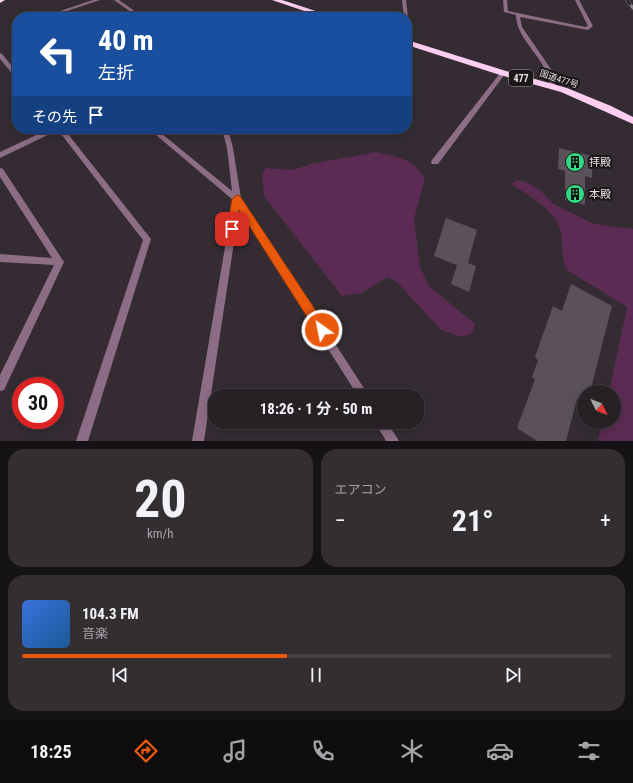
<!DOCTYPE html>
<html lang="ja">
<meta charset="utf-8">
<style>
:root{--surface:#272126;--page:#332e32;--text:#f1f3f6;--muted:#a4a3a7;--line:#433e43;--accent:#ea580c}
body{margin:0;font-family:"Roboto Condensed","Noto Sans JP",sans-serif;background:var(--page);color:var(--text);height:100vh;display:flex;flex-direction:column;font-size:15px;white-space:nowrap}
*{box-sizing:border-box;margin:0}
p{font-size:13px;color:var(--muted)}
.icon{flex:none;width:22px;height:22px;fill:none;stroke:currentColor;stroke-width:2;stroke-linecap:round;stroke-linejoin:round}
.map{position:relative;height:441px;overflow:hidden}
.drawer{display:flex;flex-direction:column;gap:8px;padding:8px;background:#151215;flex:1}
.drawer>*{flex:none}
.hud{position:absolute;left:12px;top:12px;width:400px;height:122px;border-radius:16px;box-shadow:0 2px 10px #0003,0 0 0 1px var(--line);background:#1a4fa0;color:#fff;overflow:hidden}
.needle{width:26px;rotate:133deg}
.fabs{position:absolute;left:577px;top:385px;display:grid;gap:8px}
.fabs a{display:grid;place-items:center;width:44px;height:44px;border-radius:50%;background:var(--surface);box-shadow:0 2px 10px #0003,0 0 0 1px var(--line);font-size:20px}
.speed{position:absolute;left:12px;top:377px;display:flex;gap:8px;font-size:20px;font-weight:700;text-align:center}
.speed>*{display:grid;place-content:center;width:52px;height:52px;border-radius:50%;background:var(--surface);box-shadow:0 2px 10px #0003,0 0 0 1px var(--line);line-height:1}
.speed .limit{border:6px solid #d22;background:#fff;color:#111}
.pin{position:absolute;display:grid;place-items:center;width:34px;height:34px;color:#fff;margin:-17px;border-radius:8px;box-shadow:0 2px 6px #0006}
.me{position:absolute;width:44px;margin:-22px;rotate:327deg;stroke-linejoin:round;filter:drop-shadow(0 0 3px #0008)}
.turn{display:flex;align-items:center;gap:14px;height:84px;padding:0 20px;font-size:18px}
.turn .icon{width:52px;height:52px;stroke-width:2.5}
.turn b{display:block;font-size:28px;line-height:34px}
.then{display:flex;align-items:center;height:38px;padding:0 20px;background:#0003;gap:8px;font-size:15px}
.big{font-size:30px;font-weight:700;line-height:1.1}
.drawer .tile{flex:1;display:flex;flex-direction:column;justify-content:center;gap:6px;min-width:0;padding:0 14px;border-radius:16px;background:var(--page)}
.drawer .dial{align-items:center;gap:0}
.dial b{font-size:52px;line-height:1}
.song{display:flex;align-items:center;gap:12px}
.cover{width:48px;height:48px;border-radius:6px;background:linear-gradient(135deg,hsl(220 70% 55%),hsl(210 70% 35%))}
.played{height:4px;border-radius:2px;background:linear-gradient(90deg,var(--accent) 45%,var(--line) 45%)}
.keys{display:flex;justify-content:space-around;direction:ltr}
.heat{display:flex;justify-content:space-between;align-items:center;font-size:22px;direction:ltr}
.drawer .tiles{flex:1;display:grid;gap:8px;grid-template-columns:1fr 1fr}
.tile:last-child{grid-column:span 2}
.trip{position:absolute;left:208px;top:389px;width:216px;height:40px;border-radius:16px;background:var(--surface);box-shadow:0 2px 10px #0003,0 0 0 1px var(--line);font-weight:700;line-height:40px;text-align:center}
.tabs{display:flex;height:64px;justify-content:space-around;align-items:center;background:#100d0f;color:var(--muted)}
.tabs .icon{width:28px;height:28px}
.tabs .on{color:var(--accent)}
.tabs b{font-size:18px;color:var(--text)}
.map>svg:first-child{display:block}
.green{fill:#5c2b53}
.building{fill:#5b5259}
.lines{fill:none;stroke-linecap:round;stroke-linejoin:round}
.lane{fill:#8c6d85;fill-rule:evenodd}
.street{fill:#8c6d85;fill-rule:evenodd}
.highway{fill:#fdcef2;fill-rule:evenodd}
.rail-casing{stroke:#8b8489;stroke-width:3}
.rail{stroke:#191618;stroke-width:2;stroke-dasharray:6;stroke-linecap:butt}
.route{fill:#ea580c;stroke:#983908}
.labels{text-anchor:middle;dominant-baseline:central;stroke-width:4;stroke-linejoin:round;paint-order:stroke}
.far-street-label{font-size:9px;fill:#e5dfe3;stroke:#191618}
.shield{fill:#191618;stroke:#a8a3a6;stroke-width:1}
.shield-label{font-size:10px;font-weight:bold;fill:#e5dfe3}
.poi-label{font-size:11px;fill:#e5dfe3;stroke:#191618;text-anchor:start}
</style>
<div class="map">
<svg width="633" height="441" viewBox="0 0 633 441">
<rect width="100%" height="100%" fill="#342c32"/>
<!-- green -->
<g class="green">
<path d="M376 152C398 158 412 157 425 178L414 219 420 267 429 286 475 324 472 333 462 337 441 330 397 282 387 277 362 293 342 296 264 196 262 174 266 168 293 170 311 164Z"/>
<path d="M517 180 526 182 541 191 553 204 594 224 633 229V441H598L602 422H614V392H609L627 307 567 270C559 255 565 242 559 227 552 207 527 195 511 184Z"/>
</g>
<!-- building -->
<g class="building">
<path d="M559 148 592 156V178L585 176V205L565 200V171L558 169Z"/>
<path d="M446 218 477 230 468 263 476 266 469 292 451 284 457 265 434 256Z"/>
<path d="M571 284 612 306 590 392H584V403L577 399 566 441H537L517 428 535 379 532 377 538 360 535 357 553 306 562 311Z"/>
</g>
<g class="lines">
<!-- lane -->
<g class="lane">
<path d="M402 0H406L408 18 404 17Z"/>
<path d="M407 22 409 23 412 42 409 44 407 43Z"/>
<path d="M503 71 505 72V74L438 164H432L431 162 432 160 501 72Z"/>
</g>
<!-- street -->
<g class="street">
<path d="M93 0H100L49 17H42Z"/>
<path d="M114 0H119L143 17H138Z"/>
<path d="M503 0H507L508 11 585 27 588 26 575 0H579L593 26 588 30 520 17 522 27 553 72 555 80V88H551L550 87C548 58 516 41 516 15L504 12Z"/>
<path d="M0 53 2 54 17 72V78L15 77 0 59Z"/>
<path d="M49 129H64L151 239 88 441H76L143 240 58 130 0 158V152Z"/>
<path d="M149 129H156L232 191 227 148 222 129H228L233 148 241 198 369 396H358L239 209 204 441H192L233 200Z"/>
<path d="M0 168 3 169 64 262 4 390 0 391V375L54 265 0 262V254L52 258 0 177Z"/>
<path d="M375 422H387L399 441H386Z"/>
</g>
<!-- highway -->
<g class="highway">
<path d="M0 0H5L0 3Z"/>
<path d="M272 0H282L334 17H322Z"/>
<path d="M407 40 506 71 567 88 611 106 633 117V124L561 92 500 75 407 45Z"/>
</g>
<!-- rail casing -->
<g class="rail-casing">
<path id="rail" d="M627 0 633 8"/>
</g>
<!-- rail -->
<use href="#rail" class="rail"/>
</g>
<!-- route -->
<path class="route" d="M237 195 240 196 326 326 327 330 326 334 322 336 318 334 239 210 235 232H229L227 229 232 199Z"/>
<!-- icons -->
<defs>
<g id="building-disc" transform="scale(1)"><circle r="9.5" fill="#33d882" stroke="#191618"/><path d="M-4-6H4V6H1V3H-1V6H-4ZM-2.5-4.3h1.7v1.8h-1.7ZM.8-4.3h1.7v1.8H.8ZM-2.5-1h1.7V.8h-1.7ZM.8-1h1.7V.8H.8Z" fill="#111"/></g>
</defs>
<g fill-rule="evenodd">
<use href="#building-disc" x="575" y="162"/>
<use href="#building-disc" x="575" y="194"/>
</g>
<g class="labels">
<!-- far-street labels -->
<g class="far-street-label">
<text transform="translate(559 79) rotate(18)">国道477号</text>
</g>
<!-- shield labels -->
<rect class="shield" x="509" y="70" width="24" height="16" rx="3"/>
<g class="shield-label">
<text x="521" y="78">477</text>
</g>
<!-- poi labels -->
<g class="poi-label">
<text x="589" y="162">拝殿</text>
<text x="589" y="194">本殿</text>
</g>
</g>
</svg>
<div class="fabs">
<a><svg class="needle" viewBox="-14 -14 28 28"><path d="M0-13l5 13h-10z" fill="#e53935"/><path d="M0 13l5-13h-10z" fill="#a4a3a7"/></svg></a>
</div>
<div class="speed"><div class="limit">30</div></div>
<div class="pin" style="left:232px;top:229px;background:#d93025"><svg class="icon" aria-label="arrive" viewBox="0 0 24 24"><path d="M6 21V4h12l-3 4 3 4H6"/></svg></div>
<svg class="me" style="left:322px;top:330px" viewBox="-20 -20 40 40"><circle r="17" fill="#ea580c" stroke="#fff" stroke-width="3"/><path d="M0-11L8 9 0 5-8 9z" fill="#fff"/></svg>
<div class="trip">18:26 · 1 分 · 50 m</div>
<div class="hud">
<div class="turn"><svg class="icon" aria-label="left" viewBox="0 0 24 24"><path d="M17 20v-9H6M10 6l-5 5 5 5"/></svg><div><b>40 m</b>左折</div></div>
<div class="then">その先<svg class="icon" aria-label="arrive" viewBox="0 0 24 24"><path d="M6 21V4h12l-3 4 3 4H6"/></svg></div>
</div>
</div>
<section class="drawer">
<div class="tiles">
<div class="tile dial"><b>20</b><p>km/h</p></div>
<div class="tile"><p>エアコン</p>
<div class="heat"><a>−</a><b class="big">21°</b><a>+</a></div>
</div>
<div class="tile">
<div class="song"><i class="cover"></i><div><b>104.3 FM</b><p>音楽</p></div></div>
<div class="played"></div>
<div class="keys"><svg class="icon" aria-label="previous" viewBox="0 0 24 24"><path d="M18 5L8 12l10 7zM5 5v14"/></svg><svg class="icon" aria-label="pause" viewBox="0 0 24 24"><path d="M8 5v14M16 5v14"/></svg><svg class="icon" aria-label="next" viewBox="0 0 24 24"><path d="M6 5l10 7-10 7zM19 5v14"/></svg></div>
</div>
</div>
</section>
<nav class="tabs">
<b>18:25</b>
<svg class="icon on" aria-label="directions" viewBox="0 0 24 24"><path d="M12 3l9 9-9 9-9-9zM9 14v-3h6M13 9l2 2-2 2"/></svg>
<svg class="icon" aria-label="music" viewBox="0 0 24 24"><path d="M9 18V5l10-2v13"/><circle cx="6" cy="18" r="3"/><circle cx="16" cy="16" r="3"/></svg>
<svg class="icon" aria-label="phone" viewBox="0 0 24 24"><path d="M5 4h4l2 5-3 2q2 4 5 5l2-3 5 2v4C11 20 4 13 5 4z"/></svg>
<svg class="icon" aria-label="climate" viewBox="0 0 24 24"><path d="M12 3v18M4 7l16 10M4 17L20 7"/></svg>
<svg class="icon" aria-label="car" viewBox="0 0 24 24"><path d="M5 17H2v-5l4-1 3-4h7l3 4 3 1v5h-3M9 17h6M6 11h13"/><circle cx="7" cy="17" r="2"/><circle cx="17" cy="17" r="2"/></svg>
<svg class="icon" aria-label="filters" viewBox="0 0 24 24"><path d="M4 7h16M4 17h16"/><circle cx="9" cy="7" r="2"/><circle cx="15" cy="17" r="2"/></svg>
</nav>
